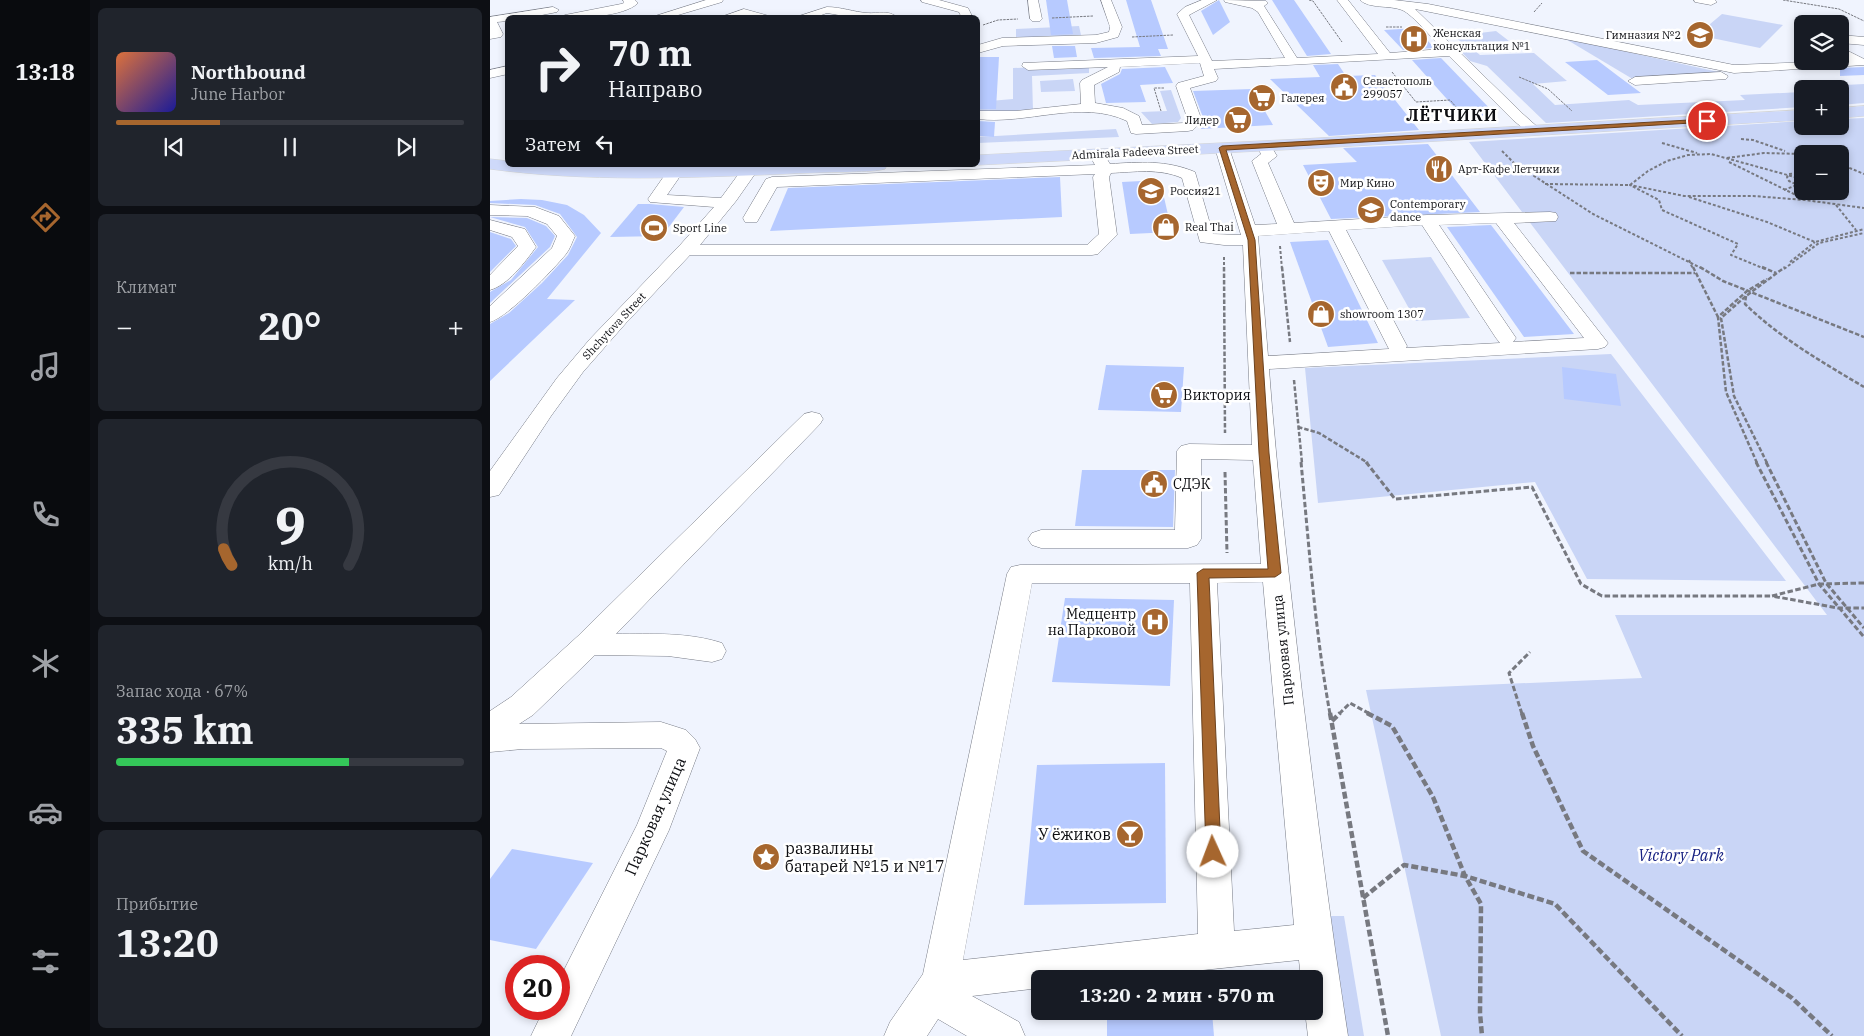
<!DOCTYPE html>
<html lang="ru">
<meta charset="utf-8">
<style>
:root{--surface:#171b24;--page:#20242c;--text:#f1f3f6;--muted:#9ea1a6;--line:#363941;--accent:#a6662e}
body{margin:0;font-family:"IBM Plex Serif",serif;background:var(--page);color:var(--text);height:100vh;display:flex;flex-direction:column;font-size:19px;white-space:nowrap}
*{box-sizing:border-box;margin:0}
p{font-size:16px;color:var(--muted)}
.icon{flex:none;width:28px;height:28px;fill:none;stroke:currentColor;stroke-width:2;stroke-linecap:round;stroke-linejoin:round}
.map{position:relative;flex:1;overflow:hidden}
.details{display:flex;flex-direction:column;gap:8px;padding:8px;background:#0d0f14;width:400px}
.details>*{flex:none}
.top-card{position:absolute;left:15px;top:15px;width:475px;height:152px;border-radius:8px;box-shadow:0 2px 8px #0003;background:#171b24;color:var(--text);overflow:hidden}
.controls{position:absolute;left:1304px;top:15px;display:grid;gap:10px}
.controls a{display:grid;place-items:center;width:55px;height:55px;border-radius:8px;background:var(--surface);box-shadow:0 2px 8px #0003;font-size:25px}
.speed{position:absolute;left:15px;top:955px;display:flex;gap:10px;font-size:25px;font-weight:700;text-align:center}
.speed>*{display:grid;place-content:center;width:65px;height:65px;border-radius:50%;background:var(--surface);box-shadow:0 2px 8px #0003;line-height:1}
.speed .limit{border:8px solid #d22;background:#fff;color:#111}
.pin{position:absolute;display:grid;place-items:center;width:42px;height:42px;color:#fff;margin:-21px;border:2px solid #fff;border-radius:50%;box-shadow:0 1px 5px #0007}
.me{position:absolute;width:55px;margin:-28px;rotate:358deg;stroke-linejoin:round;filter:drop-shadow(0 0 4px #0008)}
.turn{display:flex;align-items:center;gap:18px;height:105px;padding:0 20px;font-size:22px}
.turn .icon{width:65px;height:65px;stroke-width:2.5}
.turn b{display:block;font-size:35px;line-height:42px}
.then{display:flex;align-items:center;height:48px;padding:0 20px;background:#0003;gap:10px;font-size:19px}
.big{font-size:38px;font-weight:700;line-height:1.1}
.details .card{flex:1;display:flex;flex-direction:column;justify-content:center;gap:8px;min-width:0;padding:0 18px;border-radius:8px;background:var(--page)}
.details .dial{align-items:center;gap:0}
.dial svg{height:130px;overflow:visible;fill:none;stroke:var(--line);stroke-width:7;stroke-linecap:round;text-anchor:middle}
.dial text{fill:var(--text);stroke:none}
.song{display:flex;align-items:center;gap:15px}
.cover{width:60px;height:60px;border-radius:8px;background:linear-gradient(135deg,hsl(20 70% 55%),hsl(240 70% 35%))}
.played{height:5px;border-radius:2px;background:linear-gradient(90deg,var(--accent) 30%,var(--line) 30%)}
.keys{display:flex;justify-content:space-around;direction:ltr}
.heat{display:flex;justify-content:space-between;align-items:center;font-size:28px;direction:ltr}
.charge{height:8px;border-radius:4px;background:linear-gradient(90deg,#34c759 67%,var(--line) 0)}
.trip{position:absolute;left:541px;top:970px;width:292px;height:50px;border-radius:8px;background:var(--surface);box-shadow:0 2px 8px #0003;font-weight:700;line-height:50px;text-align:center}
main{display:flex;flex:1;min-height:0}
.menu{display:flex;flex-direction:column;width:90px;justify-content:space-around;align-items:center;background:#090b0e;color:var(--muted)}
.menu .icon{width:35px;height:35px}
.menu .current{color:var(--accent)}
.menu b{font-size:22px;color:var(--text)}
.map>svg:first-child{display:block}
.green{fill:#c9d5f6;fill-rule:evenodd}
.building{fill:#b7caff}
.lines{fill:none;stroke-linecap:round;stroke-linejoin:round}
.minor-casing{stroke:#777b86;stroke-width:1}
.major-casing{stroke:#d3d4d4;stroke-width:1}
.path-far4{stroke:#777980;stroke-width:1;stroke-dasharray:2.5 1;stroke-linecap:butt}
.path-far3{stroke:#777980;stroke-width:2;stroke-dasharray:3 2;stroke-linecap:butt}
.path-far2{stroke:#777980;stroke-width:2.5;stroke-dasharray:4.5 2;stroke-linecap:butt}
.path-far1{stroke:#777980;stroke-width:3;stroke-dasharray:5.5 2.5;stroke-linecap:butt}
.path{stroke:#777980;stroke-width:4.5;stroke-dasharray:7 3;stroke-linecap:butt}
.minor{fill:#fff;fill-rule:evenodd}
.major{fill:#ced9fa;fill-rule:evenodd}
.route{fill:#a6662e;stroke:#6c421e}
.labels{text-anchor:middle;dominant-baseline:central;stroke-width:5;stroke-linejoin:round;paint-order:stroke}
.far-poi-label{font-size:11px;fill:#0d0e12;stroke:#fff;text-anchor:start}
.far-street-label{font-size:11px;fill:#0d0e12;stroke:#fff}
.poi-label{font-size:14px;fill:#0d0e12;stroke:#fff;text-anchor:start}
.street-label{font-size:14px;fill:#0d0e12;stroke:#fff}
.far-district-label{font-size:16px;font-weight:bold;letter-spacing:1px;fill:#0d0e12;stroke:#fff}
.near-street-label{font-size:16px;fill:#0d0e12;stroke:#fff}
.near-poi-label{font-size:16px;fill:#0d0e12;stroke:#fff;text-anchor:end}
.near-park-label{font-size:16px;font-style:italic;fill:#182283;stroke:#fff}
</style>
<main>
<nav class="menu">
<b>13:18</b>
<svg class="icon current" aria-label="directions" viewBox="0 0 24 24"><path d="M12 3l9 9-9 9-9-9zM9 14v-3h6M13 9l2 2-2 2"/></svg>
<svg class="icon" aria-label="music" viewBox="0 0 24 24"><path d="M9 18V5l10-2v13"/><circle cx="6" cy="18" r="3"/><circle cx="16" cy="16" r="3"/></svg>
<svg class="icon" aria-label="phone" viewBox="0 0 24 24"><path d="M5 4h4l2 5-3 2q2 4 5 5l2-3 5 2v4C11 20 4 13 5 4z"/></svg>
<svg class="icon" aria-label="climate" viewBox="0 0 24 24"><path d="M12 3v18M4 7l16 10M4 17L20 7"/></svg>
<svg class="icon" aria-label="car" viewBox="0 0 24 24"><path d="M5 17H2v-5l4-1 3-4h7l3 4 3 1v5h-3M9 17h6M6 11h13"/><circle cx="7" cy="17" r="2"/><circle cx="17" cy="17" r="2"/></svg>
<svg class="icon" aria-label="filters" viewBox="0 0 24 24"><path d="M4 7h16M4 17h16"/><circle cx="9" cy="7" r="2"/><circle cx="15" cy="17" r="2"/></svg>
</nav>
<section class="details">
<div class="card">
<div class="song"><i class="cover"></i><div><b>Northbound</b><p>June Harbor</p></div></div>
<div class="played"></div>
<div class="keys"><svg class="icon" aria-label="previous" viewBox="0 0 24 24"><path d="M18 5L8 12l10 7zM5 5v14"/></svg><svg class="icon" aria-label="pause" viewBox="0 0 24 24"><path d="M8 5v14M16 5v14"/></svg><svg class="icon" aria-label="next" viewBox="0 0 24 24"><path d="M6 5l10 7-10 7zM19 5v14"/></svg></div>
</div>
<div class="card"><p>Климат</p>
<div class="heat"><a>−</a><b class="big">20°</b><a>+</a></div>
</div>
<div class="card dial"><svg viewBox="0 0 100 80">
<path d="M14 69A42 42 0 1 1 86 69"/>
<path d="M14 69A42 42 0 0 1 9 59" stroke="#a6662e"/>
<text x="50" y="56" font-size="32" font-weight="700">9</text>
<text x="50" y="72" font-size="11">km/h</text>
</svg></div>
<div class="card"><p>Запас хода · 67%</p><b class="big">335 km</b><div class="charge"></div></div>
<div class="card"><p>Прибытие</p><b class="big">13:20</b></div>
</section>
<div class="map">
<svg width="1374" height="1036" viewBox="0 0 1374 1036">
<rect width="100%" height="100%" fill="#f0f4fe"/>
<!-- green -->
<g class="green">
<path d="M1232 14 1293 25 1270 48 1207 35Z"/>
<path d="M589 26 591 35 526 38V29Z"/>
<path d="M1006 31 1019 41 977 44 990 55 1044 53 1077 81 1043 84 1065 105 1139 100 1148 105 1255 100 1250 95 1312 92V107L1056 123 997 66 980 61 967 47 974 45 965 36Z"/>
<path d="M1074 38 1233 73 1141 78Z"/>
<path d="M599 65V73L542 76 543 111H488V102L523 99V68Z"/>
<path d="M583 79 585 91 551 92 550 81Z"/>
<path d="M1374 84V103L1350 105V89H1340L1336 86Z"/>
<path d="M681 90 691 118 688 122 662 124 651 112 677 111 670 91Z"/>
<path d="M1374 118V1036H951L876 690 1152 678 1125 615H1337L979 142 1312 121V126H1350V119ZM1312 154H1350V191H1312Z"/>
<path d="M626 129 629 137 488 143V137Z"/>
<path d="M941 257 980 318 926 321 892 260Z"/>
<path d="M1121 354 1296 581 1097 579 1045 482 828 503 815 368Z"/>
<path d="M838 916H854L874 1036H856Z"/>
</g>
<!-- building -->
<g class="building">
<path d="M556 0H577L583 34 561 35Z"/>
<path d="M636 0H661L678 49H668L671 56 604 58 601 48 650 47Z"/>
<path d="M729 0 740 22 723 35 711 11Z"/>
<path d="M782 0H804L841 54 817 56Z"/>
<path d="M927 28 944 48 913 50 894 30Z"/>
<path d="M562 46H585L587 57 564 58Z"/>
<path d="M488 57H509L506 109H488Z"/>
<path d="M951 58 1006 115 973 117 922 60Z"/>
<path d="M1107 60 1128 76 1151 93 1118 95 1075 62Z"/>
<path d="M848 64 856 76 885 75 929 130 839 136 780 79 830 77 823 65Z"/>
<path d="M675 67 683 83 650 85 656 102 616 103 611 84 630 74 632 69Z"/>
<path d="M1374 67V75L1350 76V68Z"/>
<path d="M762 89 783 125 711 129 710 126 714 120 703 91Z"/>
<path d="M488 121 505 122 504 137 488 136Z"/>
<path d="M938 144 990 212 841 219 813 165 867 162 853 148Z"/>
<path d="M570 177 572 217 280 231 298 188Z"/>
<path d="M670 180 682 232 640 234 632 182Z"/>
<path d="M31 199 52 200 77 205 94 215 111 233 57 299 85 300 0 381V324L19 313 52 283 78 255 87 237 70 214 45 205 0 203V201Z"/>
<path d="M148 204H160L194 207 172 236 120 237Z"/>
<path d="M0 217 37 218 56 226 65 236 60 247 0 303V292L21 280 48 247 35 227Z"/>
<path d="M1001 225 1011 238 1084 334 1034 337 957 227Z"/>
<path d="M0 232 21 239 26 246 0 272Z"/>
<path d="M838 240 888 343 838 347 800 242Z"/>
<path d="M616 365 694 367 691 412 608 410Z"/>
<path d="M1072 367 1126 374 1131 406 1074 399Z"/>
<path d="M592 470H685L683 527 585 526Z"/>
<path d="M575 598 684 600 680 686 562 682Z"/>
<path d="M675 763 676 903 534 905 547 765Z"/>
<path d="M22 849 103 863 46 949 0 940V879Z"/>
<path d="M722 1012 724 1036H617V1017Z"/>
</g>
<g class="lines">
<!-- minor casing -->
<g class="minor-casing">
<g id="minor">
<path d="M133 0H145L148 3C134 17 89 18 70 18L75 15 131 4 134 3Z"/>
<path d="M216 0H233L232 2 178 18H159Z"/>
<path d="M431 0H449L478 8 483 18H472L469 12 432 2Z"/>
<path d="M538 0H548L552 19 550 21H542L540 19Z"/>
<path d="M611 0H621L632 27 628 37 606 43 513 46 488 53V45L512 38 606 35 619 32 620 27Z"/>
<path d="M712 0H727L699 15 722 61 795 58 768 12 762 8 735 2 734 0 776 1 778 3 774 6 807 58 888 54 847 0H858L900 53 952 49C944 40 922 14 912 10 900 5 879 9 870 0H904L938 4 1244 65 1350 61V59H1356L1350 56V47L1374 59V65L1244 73 925 9 1033 114 1052 131 1050 134H1040L1023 120 959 56 724 69 728 78 726 81 700 88 712 121 703 130 698 131 646 134 641 133 637 121C591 99 537 125 488 119V111H526L591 104 590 83 592 80 618 67 538 70 532 66 533 63 708 56 687 14 695 7ZM710 63 714 76 688 83 686 86 698 120 694 123 652 125 649 116 633 108 605 103 604 85 629 72 630 67Z"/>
<path d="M1204 0H1225L1227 2 1221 5 1205 2Z"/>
<path d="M63 7 69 10 67 12 37 18H18V21L7 22 13 34 11 37 0 39V17Z"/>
<path d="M337 7C351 7 364 12 377 13 389 14 398 9 408 18H366L337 13 323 18H303Z"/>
<path d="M254 9 279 16 280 18 254 16 228 18Z"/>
<path d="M1350 35 1374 37V45L1350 43Z"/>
<path d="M18 66V74L0 78V70Z"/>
<path d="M1231 72 1238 76 1236 79 1145 85 1138 81 1145 77Z"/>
<path d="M774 142 779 143 787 156 778 163 804 223 937 215 1060 212 1066 213 1068 217 1066 221 1024 223 1118 343 1115 347 1108 349 779 369C787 477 800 584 812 692 826 807 840 921 858 1036H818L815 1011H825V979H811L809 960 627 979H550V988L482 996 529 1022 535 1036H477L448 1019 437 1036H394L400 1022 433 974 517 574 521 567 530 565 771 564 763 460 711 459V539L707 545 698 548H551L542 545 538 539 542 533 551 530H685L687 451 691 446 699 444 762 445 753 245H734L710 242 692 178C669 168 644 172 621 173L619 177 627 235 608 254 602 255H200L136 323 93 372 61 416 9 495 0 497V471L67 378 100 339 191 244 224 207 160 202 158 199 179 169H191L193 172 177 195 231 198 253 168H265L267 171 246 201 210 245H597L609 234 603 177 605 174 287 187 267 222H255L253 218 276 179 282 177 605 165 599 154 602 151H612L620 164C649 162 677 160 705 172L723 234 751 235 725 148 727 145H737L739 148 765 225 787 224 762 161 771 154 767 146 769 143ZM1006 223 1094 338 1023 342 1026 338 949 225ZM932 225 1006 338 1010 343 916 348 917 346 856 230ZM839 231 899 349 778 356 768 236ZM773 582 804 925 744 931 727 583ZM542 583H700L708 934 473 960Z"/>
<path d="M0 205 45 207 69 216 85 236C82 242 80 249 76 254 63 270 18 317 0 322V306L62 248 67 236 57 224 37 216 0 215Z"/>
<path d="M0 220 35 229 46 247C35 262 18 285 0 290V275L28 246 22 237 0 230Z"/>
<path d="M322 412 330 414 333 419 330 424 126 634C161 634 198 632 232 643L236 651 232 659 222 662 178 656 105 655 43 715 29 724 171 722 196 730 205 739 210 748 179 830 81 1036H41L54 1009H69V980L147 825 177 751 171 748 33 749 0 752V711L21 697 88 636 314 414Z"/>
</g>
</g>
<!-- major casing -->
<g class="major-casing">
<g id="major">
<path d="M1374 106V116L1350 118V108Z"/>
<path d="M1312 110V120L811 149 488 165V155L811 139Z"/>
<path d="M0 159 18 161V165L140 167 397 165 395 169C383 172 370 171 357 172 336 172 314 173 293 174 195 178 97 182 0 169Z"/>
</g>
</g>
<!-- path-far4 -->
<g class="path-far4">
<path d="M819 0 823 1 852 42"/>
<path d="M1293 0 1349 9 1374 21"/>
<path d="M1044 12 1052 3"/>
<path d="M562 18 603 16"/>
<path d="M493 25 508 20 528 19"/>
<path d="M896 27H912"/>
<path d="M642 37 683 35"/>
<path d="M902 72 926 102 960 100 974 116"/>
<path d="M1029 77 1058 89 1082 111"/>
<path d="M671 111 664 88H674"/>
</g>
<!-- path-far3 -->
<g class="path-far3">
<path d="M1315 134 1348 132"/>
<path d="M1251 139 1263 140 1295 151"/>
<path d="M1172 143 1207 153"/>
<path d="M1012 151 1024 163 1103 214 1213 269"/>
<path d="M1237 158 1274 153 1312 154"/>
<path d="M1239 162 1312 198"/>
<path d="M1350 164 1374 174"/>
<path d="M1350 169 1357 167"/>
<path d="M1312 173 1299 174 1297 177 1299 181 1312 187"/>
<path d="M1055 184 1140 185 1158 171 1177 161 1198 155 1221 154 1312 179"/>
<path d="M1294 190 1312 183"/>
<path d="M1199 197 1277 222 1325 242 1374 229"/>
<path d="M1346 205 1366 230"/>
<path d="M790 246 792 269"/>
<path d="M734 257V269"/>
<path d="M1199 260 1203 269"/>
<path d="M1300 262 1325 242"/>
<path d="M1275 269 1241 255 1248 244 1172 210 1169 200 1140 185 1194 196H1263L1315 200 1374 208"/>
<path d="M1294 269 1329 243 1374 233"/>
</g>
<!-- path-far2 -->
<g class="path-far2">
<path d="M734 267 735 433"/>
<path d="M792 267 800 342"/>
<path d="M1203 267 1228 317"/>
<path d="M1210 267 1233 281 1374 337"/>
<path d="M1272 267 1286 273"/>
<path d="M1080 273H1205"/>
<path d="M1256 296 1255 304C1290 338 1332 362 1374 387"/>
<path d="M804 380 812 463"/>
<path d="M808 427 829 433 878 463"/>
<path d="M1267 463 1236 392 1228 317 1257 291 1277 279"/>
<path d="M1277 463 1244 396 1231 318 1256 296 1295 267"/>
</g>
<!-- path-far1 -->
<g class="path-far1">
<path d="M811 462C819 546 825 631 840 714"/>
<path d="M876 462 905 499 1042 487 1091 584 1112 596H1282"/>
<path d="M1266 462 1329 584 1374 637"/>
<path d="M1276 462 1336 583 1374 628"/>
<path d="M735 472 737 553"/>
<path d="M1374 583 1329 584 1282 596 1348 608H1374"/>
<path d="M849 714 860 703 880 714"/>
<path d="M1032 714 1019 673 1040 652"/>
</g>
<!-- path -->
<g class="path">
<path d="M840 713 898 1036"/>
<path d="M877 713 902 726 943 797 975 876 991 904 990 1013 992 1036"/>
<path d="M1032 713 1043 746 1093 851 1302 998 1342 1036"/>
<path d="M842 721 850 713"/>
<path d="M873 898 914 865 975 876 1065 904 1192 1036"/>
</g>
<!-- minor -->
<use href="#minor" class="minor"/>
<!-- major -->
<use href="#major" class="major"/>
</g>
<!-- route -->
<path class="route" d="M1217 119 1220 121 1219 122 736 150 765 240 779 453 791 573 785 577 719 578 731 852 729 856 723 859 718 856 716 852 707 573 713 569H778L769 453 758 240 729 148 732 146Z"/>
<!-- icons -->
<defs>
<g id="school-disc" transform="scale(1.4375)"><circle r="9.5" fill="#a6662e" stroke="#fff"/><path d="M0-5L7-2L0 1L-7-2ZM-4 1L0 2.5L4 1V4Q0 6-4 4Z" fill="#fff"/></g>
<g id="hospital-disc" transform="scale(1.4375)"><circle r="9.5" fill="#a6662e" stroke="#fff"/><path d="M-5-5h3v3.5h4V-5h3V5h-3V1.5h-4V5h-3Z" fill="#fff"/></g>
<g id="civic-disc" transform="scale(1.4375)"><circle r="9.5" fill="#a6662e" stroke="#fff"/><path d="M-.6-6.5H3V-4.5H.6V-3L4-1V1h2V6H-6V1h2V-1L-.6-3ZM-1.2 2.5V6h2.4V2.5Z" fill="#fff"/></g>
<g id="supermarket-disc" transform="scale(1.4375)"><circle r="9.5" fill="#a6662e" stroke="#fff"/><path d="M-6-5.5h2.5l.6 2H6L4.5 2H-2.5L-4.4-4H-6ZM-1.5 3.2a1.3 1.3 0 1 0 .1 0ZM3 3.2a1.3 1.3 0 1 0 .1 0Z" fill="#fff"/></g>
<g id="restaurant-disc" transform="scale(1.4375)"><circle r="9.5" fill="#a6662e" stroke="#fff"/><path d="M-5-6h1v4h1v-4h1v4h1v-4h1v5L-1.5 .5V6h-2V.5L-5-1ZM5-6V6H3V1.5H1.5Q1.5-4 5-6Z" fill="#fff"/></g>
<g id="theatre-disc" transform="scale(1.4375)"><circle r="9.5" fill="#a6662e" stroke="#fff"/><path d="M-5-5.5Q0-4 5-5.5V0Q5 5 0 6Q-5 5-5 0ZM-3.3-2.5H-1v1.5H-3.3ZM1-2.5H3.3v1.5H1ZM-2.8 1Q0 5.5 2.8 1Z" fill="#fff"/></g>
<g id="shop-disc" transform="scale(1.4375)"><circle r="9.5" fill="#a6662e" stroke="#fff"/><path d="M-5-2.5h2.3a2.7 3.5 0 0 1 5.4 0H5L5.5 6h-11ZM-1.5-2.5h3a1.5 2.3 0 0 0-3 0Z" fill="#fff"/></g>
<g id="stadium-disc" transform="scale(1.4375)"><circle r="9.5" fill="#a6662e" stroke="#fff"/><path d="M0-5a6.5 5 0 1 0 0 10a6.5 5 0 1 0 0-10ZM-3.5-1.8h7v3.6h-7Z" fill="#fff"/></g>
<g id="bar-disc" transform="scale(1.4375)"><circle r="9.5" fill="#a6662e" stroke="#fff"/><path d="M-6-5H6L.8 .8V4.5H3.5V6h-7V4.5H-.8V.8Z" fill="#fff"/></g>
<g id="sight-disc" transform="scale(1.4375)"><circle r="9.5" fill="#a6662e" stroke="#fff"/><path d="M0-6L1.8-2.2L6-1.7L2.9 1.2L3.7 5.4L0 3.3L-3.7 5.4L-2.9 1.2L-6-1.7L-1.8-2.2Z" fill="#fff"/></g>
</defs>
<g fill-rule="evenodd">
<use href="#school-disc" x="1210" y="35"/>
<use href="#hospital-disc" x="924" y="39"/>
<use href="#civic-disc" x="854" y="87"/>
<use href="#supermarket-disc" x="772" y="98"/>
<use href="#supermarket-disc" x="748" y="120"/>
<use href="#restaurant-disc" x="949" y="169"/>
<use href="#theatre-disc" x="831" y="183"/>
<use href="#school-disc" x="661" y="191"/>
<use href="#school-disc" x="881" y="210"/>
<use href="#shop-disc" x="676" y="227"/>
<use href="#stadium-disc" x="164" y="228"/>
<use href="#shop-disc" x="831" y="314"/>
<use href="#supermarket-disc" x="674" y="395"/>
<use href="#civic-disc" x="664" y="484"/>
<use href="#hospital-disc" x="665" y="622"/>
<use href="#bar-disc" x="640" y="834"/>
<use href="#sight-disc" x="276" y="857"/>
</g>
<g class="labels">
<!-- far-poi labels -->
<g class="far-poi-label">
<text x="943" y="33">Женская<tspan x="943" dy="13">консультация №1</tspan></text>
<text x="1191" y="35" text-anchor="end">Гимназия №2</text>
<text x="873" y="81">Севастополь<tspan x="873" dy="13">299057</tspan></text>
<text x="791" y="98">Галерея</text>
<text x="729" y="120" text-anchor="end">Лидер</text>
<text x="968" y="169">Арт-Кафе Летчики</text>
<text x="850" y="183">Мир Кино</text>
<text x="680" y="191">Россия21</text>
<text x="900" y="204">Contemporary<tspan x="900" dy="13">dance</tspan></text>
<text x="695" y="227">Real Thai</text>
<text x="183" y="228">Sport Line</text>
<text x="850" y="314">showroom 1307</text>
</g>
<!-- far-street labels -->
<g class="far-street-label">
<text transform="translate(645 152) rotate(-3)">Admirala Fadeeva Street</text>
<text transform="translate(124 326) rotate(-47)">Shchytova Street</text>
</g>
<!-- poi labels -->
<g class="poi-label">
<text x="693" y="395">Виктория</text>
<text x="683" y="484">СДЭК</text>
<text x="646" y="614" text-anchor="end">Медцентр<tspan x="646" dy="16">на Парковой</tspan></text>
</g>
<!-- street labels -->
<g class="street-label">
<text transform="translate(793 650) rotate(-96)">Парковая улица</text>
</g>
<!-- far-district labels -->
<g class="far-district-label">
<text x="962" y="115">ЛЁТЧИКИ</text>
</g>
<!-- near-street labels -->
<g class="near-street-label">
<text transform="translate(165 816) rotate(-66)">Парковая улица</text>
</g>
<!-- near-poi labels -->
<g class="near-poi-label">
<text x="621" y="834">У ёжиков</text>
<text x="295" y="848" text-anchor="start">развалины<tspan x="295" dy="18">батарей №15 и №17</tspan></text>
</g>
<!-- near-park labels -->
<g class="near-park-label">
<text x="1191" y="855">Victory Park</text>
</g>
</g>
</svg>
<div class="controls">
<a><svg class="icon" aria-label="layers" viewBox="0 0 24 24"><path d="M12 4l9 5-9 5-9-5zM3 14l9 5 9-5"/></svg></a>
<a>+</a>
<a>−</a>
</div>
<div class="speed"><div class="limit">20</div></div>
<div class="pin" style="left:1217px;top:121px;background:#d93025"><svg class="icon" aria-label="arrive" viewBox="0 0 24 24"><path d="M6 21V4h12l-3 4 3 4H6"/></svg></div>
<svg class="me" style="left:723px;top:852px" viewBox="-20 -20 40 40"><circle r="19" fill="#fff"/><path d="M0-13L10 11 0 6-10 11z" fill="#a6662e"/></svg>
<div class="trip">13:20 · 2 мин · 570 m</div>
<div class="top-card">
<div class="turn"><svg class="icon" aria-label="right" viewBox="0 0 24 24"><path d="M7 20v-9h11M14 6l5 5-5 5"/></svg><div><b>70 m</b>Направо</div></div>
<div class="then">Затем<svg class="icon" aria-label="left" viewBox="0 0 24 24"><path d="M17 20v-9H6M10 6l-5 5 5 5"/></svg></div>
</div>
</div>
</main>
